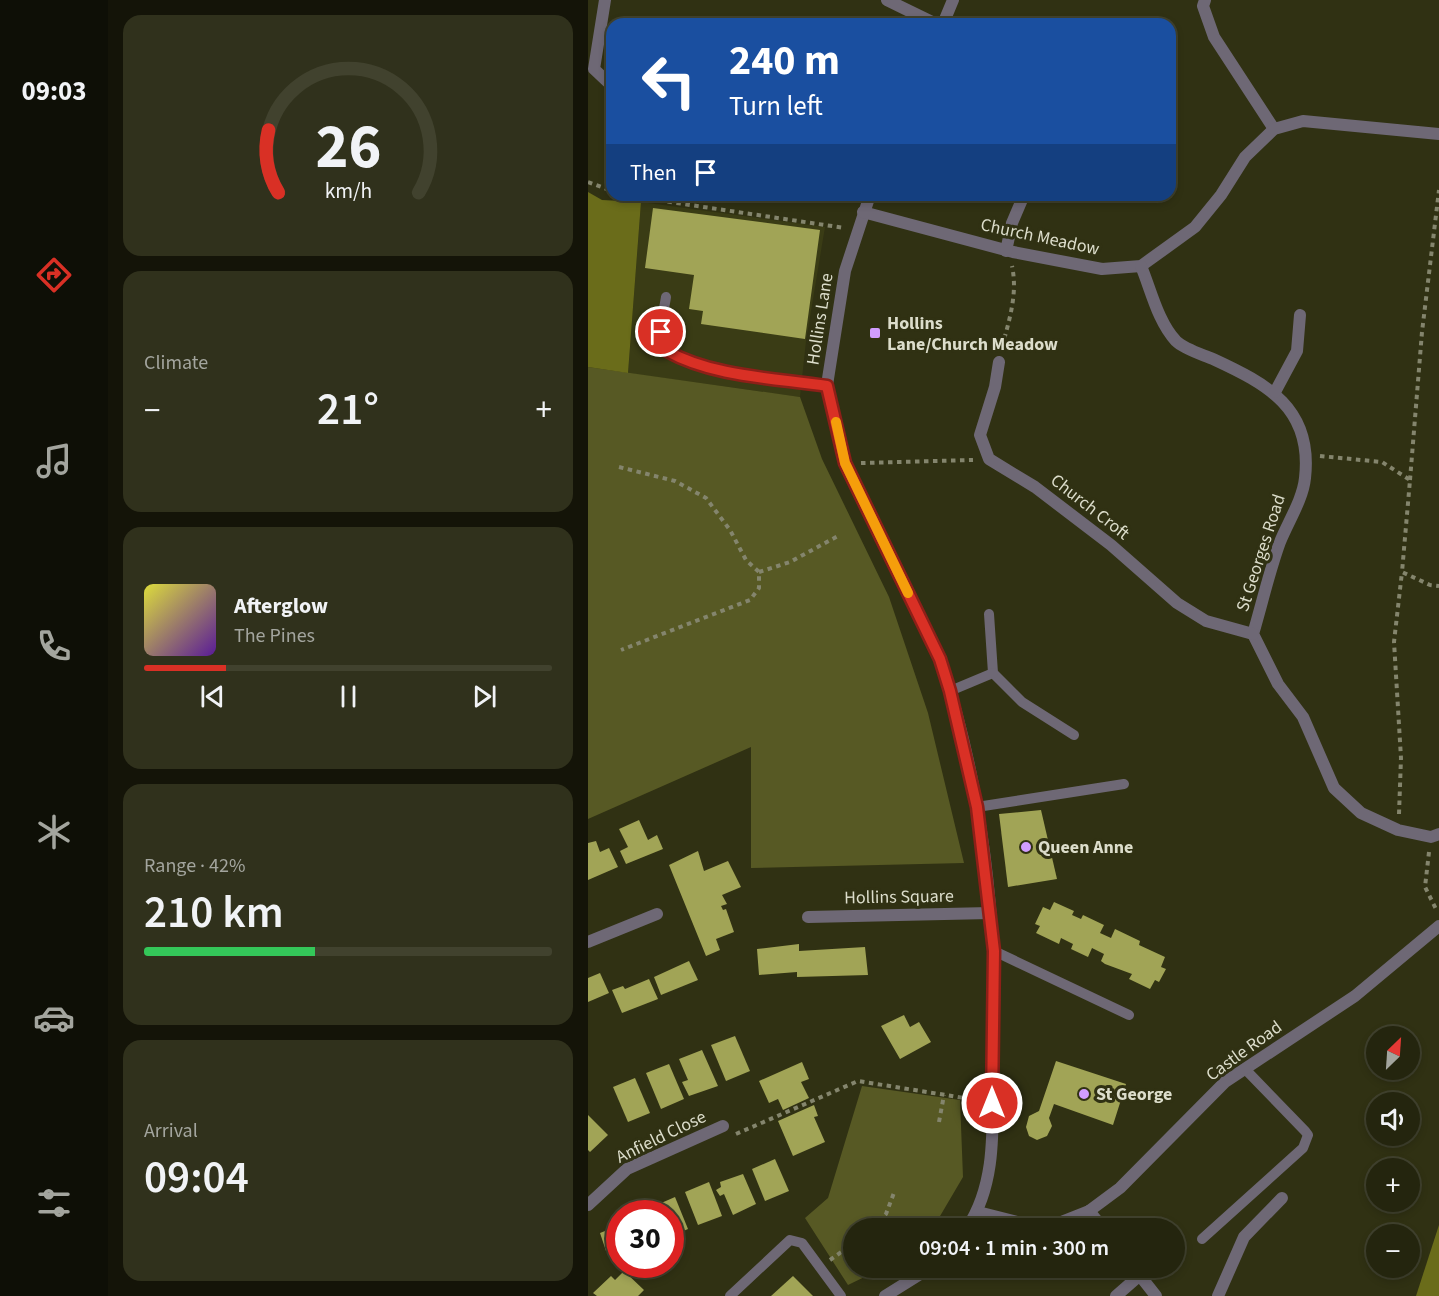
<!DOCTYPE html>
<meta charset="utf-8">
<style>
:root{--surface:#24250e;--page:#30311c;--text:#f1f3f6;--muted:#a3a59e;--line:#41422e;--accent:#d93025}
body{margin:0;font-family:"Source Sans 3",sans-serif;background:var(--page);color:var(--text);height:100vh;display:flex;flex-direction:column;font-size:22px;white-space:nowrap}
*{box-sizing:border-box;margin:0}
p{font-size:20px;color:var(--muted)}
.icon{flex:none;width:33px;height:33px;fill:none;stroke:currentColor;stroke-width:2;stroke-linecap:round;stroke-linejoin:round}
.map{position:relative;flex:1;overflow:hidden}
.panel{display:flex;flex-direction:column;gap:15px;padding:15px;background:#141408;width:480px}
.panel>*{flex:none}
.hud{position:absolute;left:18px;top:18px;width:570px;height:183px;border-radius:18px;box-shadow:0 3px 9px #0003,0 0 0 2px var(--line);background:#1a4fa0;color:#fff;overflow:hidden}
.needle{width:39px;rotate:25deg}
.controls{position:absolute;left:778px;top:1026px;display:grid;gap:12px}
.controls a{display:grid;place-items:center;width:54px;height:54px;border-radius:50%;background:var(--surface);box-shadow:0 3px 9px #0003,0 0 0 2px var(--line);font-size:30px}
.speed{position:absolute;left:18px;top:1200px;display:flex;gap:12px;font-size:30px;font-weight:700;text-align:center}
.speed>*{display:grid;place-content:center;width:78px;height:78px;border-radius:50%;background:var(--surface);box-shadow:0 3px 9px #0003,0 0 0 2px var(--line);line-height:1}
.speed .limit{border:9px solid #d22;background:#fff;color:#111}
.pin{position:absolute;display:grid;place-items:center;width:51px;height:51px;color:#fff;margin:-26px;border:3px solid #fff;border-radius:50%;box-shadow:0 2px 6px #0007}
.me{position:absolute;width:66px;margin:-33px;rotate:0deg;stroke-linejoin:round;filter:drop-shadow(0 0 4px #0008)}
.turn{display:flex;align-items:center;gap:21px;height:126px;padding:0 24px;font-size:27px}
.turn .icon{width:78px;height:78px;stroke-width:2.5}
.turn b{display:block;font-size:42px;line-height:51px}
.then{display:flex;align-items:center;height:57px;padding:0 24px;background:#0003;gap:12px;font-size:22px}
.big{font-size:45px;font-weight:600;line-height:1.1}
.panel .widget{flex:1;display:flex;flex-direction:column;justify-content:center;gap:9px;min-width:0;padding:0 21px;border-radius:18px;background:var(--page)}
.panel .dial{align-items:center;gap:0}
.dial svg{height:156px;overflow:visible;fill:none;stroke:var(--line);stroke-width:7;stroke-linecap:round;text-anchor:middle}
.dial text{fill:var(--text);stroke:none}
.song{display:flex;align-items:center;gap:18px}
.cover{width:72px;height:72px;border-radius:9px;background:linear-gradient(135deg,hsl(60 70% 55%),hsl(270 70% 35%))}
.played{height:6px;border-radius:3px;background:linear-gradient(90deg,var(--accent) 20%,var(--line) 20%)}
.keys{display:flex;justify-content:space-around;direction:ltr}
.heat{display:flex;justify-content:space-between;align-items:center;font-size:33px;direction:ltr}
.charge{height:9px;border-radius:4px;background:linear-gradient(90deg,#34c759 42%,var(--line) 0)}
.trip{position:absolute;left:255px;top:1218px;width:342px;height:60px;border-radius:30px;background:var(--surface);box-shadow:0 3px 9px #0003,0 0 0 2px var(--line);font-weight:600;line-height:60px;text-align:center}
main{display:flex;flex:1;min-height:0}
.tabs{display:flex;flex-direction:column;width:108px;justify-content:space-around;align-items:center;background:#0e0f06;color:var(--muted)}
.tabs .icon{width:42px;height:42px}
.tabs .selected{color:var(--accent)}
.tabs b{font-size:27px;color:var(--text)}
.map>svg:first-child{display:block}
.built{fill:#3a3c15}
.green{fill:#575924}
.forest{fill:#6a6c1a}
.building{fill:#a1a456}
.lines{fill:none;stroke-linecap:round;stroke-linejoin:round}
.path{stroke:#84856d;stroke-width:4;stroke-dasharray:4.5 4.5;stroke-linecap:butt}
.lane{stroke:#6e6875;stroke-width:10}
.street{stroke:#6e6875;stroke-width:12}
.route-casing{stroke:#8d1f18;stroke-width:15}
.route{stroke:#d93025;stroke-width:10}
.slow{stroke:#f59e0b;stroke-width:10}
.poi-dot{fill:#d19dfe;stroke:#303113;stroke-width:2}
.labels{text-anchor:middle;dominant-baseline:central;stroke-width:6;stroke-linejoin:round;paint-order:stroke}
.street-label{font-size:18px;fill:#dcddcb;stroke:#303113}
.poi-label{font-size:18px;font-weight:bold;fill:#dcddcb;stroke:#303113;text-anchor:start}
</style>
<main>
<nav class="tabs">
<b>09:03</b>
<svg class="icon selected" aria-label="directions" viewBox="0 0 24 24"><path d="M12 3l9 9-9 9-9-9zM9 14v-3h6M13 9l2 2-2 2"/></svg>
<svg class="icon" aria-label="music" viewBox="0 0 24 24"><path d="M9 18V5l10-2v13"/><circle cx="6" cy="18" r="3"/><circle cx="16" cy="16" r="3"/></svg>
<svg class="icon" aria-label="phone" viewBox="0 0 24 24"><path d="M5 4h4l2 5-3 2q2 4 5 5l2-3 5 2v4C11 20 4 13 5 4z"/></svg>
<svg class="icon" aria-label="climate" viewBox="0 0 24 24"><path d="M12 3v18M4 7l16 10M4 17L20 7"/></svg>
<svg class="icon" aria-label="car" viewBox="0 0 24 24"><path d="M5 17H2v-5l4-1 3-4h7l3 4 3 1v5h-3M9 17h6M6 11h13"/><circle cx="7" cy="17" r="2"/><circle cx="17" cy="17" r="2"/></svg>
<svg class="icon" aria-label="filters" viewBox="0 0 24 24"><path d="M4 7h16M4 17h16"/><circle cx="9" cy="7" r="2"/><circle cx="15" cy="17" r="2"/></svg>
</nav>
<section class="panel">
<div class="widget dial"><svg viewBox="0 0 100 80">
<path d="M14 69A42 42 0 1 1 86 69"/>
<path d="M14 69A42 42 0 0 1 9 37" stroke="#d93025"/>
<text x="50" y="56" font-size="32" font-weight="700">26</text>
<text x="50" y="72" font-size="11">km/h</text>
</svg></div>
<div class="widget"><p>Climate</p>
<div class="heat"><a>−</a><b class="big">21°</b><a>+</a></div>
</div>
<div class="widget">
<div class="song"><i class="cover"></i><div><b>Afterglow</b><p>The Pines</p></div></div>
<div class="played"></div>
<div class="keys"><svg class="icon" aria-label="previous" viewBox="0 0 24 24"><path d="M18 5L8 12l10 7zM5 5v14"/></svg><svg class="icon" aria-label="pause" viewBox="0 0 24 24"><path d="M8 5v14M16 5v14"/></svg><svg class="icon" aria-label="next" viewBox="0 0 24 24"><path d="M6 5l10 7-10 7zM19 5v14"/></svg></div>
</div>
<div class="widget"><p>Range · 42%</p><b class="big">210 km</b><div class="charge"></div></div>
<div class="widget"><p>Arrival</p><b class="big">09:04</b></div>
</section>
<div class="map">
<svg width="851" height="1296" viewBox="0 0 851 1296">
<rect width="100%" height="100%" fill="#303113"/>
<!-- built -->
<path class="built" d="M53 202 237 227 218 341 212 397 40 373Z"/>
<!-- green -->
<g class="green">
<path d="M0 367 212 397 234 459 301 597 340 713 376 863 163 868V747L0 819Z"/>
<path d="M274 1086 372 1100 375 1177 345 1228H266V1268H295L260 1285 217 1218 240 1198Z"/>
</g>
<!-- forest -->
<g class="forest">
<path d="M0 192 14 200 53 202 40 373 0 367Z"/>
<path d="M851 1225V1296H828Z"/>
</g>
<!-- building -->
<g class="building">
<path d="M65 208 232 230 217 339 113 324 115 311 101 309 106 275 57 268Z"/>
<path d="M453 810 469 879 420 887 411 814Z"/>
<path d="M51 820 60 840 69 835 75 849 38 864 32 851 40 847 31 829Z"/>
<path d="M8 841 12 852 21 848 30 867 0 880V843Z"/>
<path d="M110 851 116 871 140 861 153 887 134 895 139 904 133 906 135 910 138 909 146 932 128 939 132 950 118 956 81 865Z"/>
<path d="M466 902 486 911 484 915 493 919 495 915 516 925 512 933 523 938 527 929 552 941 551 945 577 957 573 967 578 969 571 982 567 980 562 989 541 979 544 974 517 964 513 961 516 954 504 948 500 957 483 949 485 944 473 938 471 944 448 933 452 926 447 924 455 907 462 910Z"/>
<path d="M211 944V951L277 947 280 975 209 977V972L171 975 169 949Z"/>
<path d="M101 961 110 980 73 995 66 977Z"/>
<path d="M12 973 21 993 0 1002V978Z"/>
<path d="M61 979 70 999 34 1013 24 990 35 986 37 989Z"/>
<path d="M316 1015 322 1027 331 1022 343 1042 312 1059 293 1026Z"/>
<path d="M147 1036 162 1071 138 1081 123 1045Z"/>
<path d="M114 1050 130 1086 101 1096 94 1082 100 1080 91 1059Z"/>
<path d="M468 1061 538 1084 525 1125 466 1104 461 1118 464 1126 459 1136 449 1140 441 1136 438 1127 441 1116 451 1111Z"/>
<path d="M214 1062 221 1079 213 1082 221 1098 195 1110 190 1099 181 1103 171 1081Z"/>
<path d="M81 1064 96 1099 73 1109 58 1073Z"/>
<path d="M47 1078 62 1113 40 1122 25 1087Z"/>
<path d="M226 1105 230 1116 226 1117 237 1142 205 1156 190 1121Z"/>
<path d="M0 1115 20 1135 2 1152 0 1150Z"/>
<path d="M187 1159 201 1191 177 1201 164 1169Z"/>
<path d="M155 1174 168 1204 145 1215 136 1194 132 1196 128 1190 133 1187 132 1182Z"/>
<path d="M121 1182 134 1216 110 1225 97 1192Z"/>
<path d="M87 1197 100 1229 82 1237V1214H67L64 1207Z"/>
<path d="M32 1225V1260L28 1262 23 1250 18 1251 12 1233Z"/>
<path d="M36 1271 56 1290 50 1296H9L5 1293 23 1276 27 1280Z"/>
<path d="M205 1276 225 1296H183Z"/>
</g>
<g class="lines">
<!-- path -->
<g class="path">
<path d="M0 182 24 191"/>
<path d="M35 195 257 228"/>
<path d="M414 347C421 321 430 294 424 266"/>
<path d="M732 456 794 462 822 480 814 572 842 585 851 586"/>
<path d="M273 463 385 460"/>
<path d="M31 467 87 481 118 498 142 530 158 560 171 572V588L162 600 33 650"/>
<path d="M822 480 834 332 851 190"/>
<path d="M171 572 202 562 250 536"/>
<path d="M811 814 813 758 806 642 814 572"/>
<path d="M841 852 837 887 849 911"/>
<path d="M351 1122 356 1095"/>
<path d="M148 1134 270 1081 389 1100"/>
<path d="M285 1228 298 1214 307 1190"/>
<path d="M242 1260 266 1243"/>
</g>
<!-- lane -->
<g class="lane">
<path d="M78 297C76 312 67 338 79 350 99 371 207 381 239 385"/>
<path d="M401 614 405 673 434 702 486 735"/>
<path d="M362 691 405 673"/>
<path d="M389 807 536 784"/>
<path d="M406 951 541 1015"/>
<path d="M614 1239 715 1148 720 1135 717 1131 657 1069"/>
<path d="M142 1296 202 1240 214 1243 253 1296"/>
</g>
<!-- street -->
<g class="street">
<path d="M17 0 6 69 24 86"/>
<path d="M299 0 348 24"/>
<path d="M617 0 615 6 626 37 686 129"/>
<path d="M355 24 365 0"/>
<path d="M282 195 257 271 239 385 257 463 352 659C383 752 400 853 405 950 408 990 405 1030 405 1069 404 1123 410 1182 379 1228"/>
<path d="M275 212 425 252 514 269 553 266 607 227 633 195 657 157 686 129 715 121 851 134"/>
<path d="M418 251 424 223 436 195"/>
<path d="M553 266C563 290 570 322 588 341 596 349 613 354 625 359 679 384 725 408 717 478 715 499 700 522 692 542 681 572 674 604 665 634L690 684 715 717 746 788 773 813 810 830 843 837 851 834"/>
<path d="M411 362 407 387 392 435 401 459 447 487 523 545 589 603 618 621 665 634"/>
<path d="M687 392 709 351 712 315"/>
<path d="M220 917 402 913"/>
<path d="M0 942 69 914"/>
<path d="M0 1205 39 1169 135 1126"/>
<path d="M501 1211 515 1228"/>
<path d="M390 1212 453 1228"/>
<path d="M458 1228 501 1211 532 1188 637 1082 767 996 851 926"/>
<path d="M546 1268 568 1296"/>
<path d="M297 1296 342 1268"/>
<path d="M528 1296 552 1275"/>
<path d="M630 1296 656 1237 694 1198"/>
</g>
</g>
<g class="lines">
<!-- route casing -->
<g class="route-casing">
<path id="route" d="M73 332 79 351C125 377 187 378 239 386L257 463 352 659 362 691 389 807 406 951 404 1103"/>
</g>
<!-- route -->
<use href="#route" class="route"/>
<!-- slow -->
<path class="slow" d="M248 422 257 463 320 593"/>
</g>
<!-- markers -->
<g class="poi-dot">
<rect x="281" y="327" width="12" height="12" rx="3"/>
<circle cx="438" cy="847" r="6"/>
<circle cx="496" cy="1094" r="6"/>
</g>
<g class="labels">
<!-- street labels -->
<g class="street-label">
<text transform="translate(452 237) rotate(12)">Church Meadow</text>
<text transform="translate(232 319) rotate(-81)">Hollins Lane</text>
<text transform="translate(502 507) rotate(38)">Church Croft</text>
<text transform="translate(673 553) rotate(-72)">St Georges Road</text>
<text transform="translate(311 897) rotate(-1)">Hollins Square</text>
<text transform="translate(656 1051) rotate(-36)">Castle Road</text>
<text transform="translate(73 1137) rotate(-26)">Anfield Close</text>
</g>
<!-- poi labels -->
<g class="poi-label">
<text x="299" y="323">Hollins<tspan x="299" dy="21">Lane/Church Meadow</tspan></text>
<text x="450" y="847">Queen Anne</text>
<text x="508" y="1094">St George</text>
</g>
</g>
</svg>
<div class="controls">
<a><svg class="needle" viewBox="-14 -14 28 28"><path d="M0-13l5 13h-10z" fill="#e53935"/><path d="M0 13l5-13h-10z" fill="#a3a59e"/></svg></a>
<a><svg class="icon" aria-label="sound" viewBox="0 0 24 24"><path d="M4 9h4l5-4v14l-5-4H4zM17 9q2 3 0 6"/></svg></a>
<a>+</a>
<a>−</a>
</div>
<div class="speed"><div class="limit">30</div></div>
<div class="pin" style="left:73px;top:332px;background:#d93025"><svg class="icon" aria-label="arrive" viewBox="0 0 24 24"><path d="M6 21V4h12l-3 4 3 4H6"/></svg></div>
<svg class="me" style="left:404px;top:1103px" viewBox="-20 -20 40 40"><circle r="17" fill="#d93025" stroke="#fff" stroke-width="3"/><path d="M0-11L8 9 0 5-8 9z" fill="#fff"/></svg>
<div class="trip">09:04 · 1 min · 300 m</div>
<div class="hud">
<div class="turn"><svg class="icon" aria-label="left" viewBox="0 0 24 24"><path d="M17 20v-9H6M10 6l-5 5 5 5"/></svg><div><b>240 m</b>Turn left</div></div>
<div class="then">Then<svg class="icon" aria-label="arrive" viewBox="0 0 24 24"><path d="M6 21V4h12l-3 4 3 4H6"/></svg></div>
</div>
</div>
</main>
